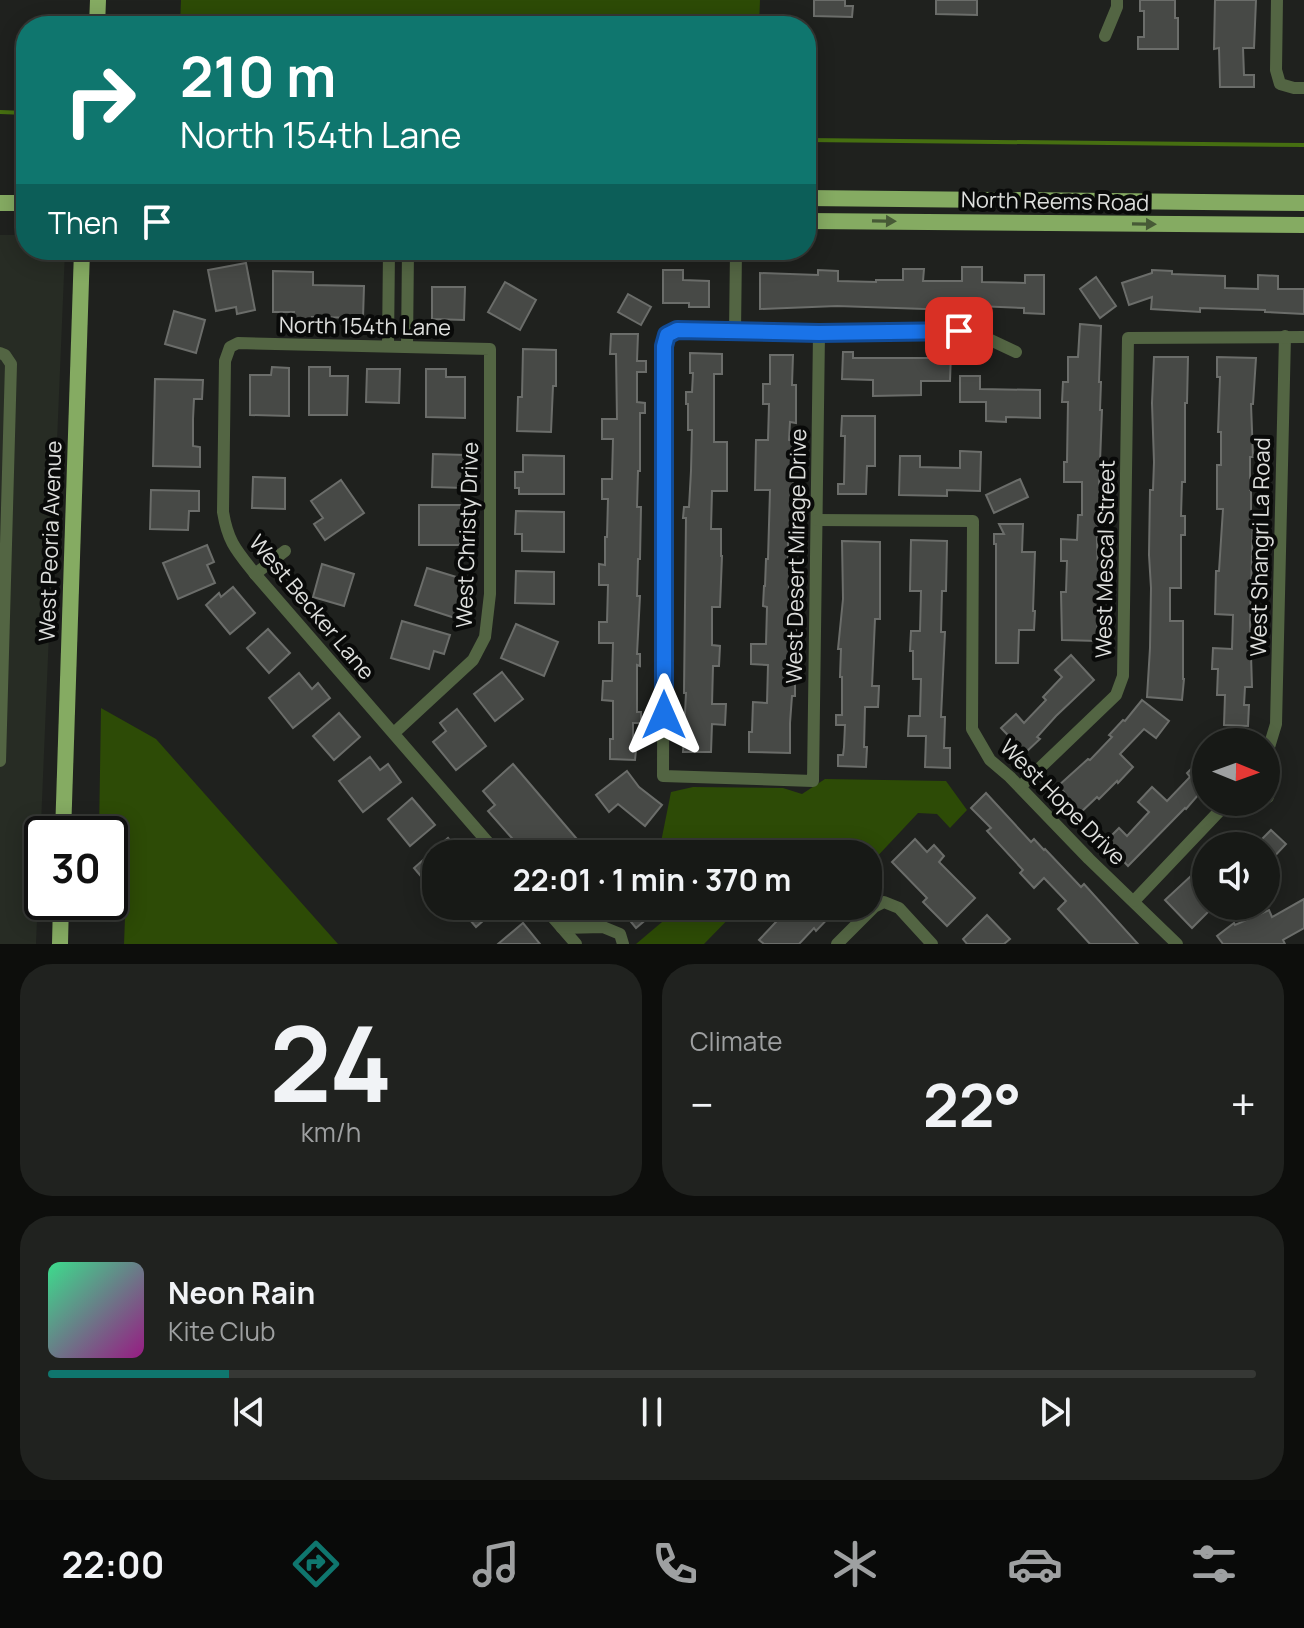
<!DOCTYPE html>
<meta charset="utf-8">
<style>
:root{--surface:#171916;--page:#20221f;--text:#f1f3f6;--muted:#9ea0a1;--line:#363835;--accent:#0f766e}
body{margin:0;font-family:Manrope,sans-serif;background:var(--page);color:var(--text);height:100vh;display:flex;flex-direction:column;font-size:30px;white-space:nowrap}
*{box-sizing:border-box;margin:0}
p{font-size:26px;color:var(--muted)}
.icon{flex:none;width:44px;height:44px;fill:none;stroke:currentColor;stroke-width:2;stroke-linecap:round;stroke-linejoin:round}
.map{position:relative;height:944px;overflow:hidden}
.panel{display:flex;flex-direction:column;gap:20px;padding:20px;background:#0d0e0c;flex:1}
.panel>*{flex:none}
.top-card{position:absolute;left:16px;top:16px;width:800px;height:244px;border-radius:32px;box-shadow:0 4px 20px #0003,0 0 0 2px var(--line);background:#0f766e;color:#fff;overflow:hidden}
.needle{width:52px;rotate:91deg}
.buttons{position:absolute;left:1192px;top:728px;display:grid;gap:16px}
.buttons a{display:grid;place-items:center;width:88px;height:88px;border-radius:50%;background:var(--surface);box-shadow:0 4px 20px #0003,0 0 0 2px var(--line);font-size:40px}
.speed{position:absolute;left:24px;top:816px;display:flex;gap:16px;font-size:40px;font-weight:700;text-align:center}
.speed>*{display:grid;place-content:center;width:104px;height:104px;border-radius:50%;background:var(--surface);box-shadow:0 4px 20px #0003,0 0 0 2px var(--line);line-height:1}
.speed .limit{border:4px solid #111;border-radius:12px;background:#fff;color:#111}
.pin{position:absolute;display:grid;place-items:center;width:68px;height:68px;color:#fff;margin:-34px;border-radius:16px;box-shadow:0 4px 12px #0006}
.me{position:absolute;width:88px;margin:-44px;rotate:0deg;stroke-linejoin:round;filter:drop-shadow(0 0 6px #0008)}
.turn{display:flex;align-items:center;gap:28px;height:168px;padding:0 32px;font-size:36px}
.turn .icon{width:104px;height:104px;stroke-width:2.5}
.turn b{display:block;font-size:56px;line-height:68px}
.then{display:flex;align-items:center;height:76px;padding:0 32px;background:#0003;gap:16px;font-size:30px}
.big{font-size:60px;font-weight:700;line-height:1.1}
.panel .widget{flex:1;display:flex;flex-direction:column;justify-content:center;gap:12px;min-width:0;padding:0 28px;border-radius:32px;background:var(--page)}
.panel .dial{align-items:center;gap:0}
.dial b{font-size:104px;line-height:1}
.song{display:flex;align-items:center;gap:24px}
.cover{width:96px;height:96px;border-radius:12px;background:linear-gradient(135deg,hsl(150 70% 55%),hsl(310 70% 35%))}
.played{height:8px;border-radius:4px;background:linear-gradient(90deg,var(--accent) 15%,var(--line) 15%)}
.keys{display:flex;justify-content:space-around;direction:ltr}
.heat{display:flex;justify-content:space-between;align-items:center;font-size:44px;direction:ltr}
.panel .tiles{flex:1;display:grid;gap:20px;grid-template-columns:1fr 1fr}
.widget:last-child{grid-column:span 2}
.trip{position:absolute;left:422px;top:840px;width:460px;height:80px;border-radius:32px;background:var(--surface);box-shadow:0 4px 20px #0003,0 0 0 2px var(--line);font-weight:700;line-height:80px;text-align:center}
.tabs{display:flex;height:128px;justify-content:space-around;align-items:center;background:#090a09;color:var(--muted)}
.tabs .icon{width:56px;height:56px}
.tabs .current{color:var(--accent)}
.tabs b{font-size:36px;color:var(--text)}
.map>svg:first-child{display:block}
.built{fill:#272c24}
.green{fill:#2d4b06}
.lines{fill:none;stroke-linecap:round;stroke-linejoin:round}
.stream{stroke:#466f11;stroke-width:4}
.building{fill:#474946;stroke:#6b6d6a;stroke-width:2}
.minor{stroke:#536543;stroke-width:12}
.major{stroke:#85ab62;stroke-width:16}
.oneway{fill:#475a36}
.route-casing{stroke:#114b97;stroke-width:20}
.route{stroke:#1a73e8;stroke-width:14}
.labels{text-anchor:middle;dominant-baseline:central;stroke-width:8;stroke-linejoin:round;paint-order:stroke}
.street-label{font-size:22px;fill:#dedfdd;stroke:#090a09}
</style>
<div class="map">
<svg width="1304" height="944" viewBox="0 0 1304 944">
<rect width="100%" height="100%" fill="#1f211e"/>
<!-- built -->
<path class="built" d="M0 235H26V250L65 251 36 944H0Z"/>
<!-- green -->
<g class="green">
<path d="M181 0H760L759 26H180Z"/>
<path d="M101 708 156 739 338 944H124L125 918 107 902H110V834H99Z"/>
<path d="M825 779 946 781 967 810 950 828 937 814 918 813 872 862 877 889 868 894V854H808L799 846 791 854H667L660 847 671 792 693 787 783 788 802 794Z"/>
<path d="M681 906H741L704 944H636Z"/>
</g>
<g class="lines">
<!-- stream -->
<g class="stream">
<path d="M0 112 26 113"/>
<path d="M806 140 1304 145"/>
</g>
</g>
<!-- building -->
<g class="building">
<path d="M814 0H845V6H853L852 17 814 16Z"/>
<path d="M936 0H977V15L936 14Z"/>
<path d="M1140 0H1175V18H1178V49H1138V37H1144V11H1140Z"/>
<path d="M1215 0H1256L1254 48H1243L1244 75H1254V87H1220L1219 48 1214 49Z"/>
<path d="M246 263 255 310 237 314 236 307 216 311 208 270Z"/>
<path d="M962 267H982V282L1025 283V275H1044V314L1024 313V308L954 305V310L837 306 760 309V273L818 275V270L838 271V281L876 282V280H903V269H924L923 281H962Z"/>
<path d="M663 270H683V280L709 281V307H689V303H663Z"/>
<path d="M1152 270 1172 271V274L1225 276V288L1258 289V275L1278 276V289H1304V314L1265 312V310L1232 309 1200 308V312L1151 309 1152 297 1129 305 1122 283 1152 273Z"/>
<path d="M273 271 313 272V285L364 286 363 318 312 317V320H293L294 312H273Z"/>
<path d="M1096 277 1116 306 1100 318 1080 289Z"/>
<path d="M505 282 536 300 520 330 488 312Z"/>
<path d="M432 287H465L464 320 432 319Z"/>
<path d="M628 294 651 307 641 325 618 312Z"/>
<path d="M174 311 205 320 196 353 165 344Z"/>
<path d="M1080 324 1101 326 1099 382H1101L1100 410H1102L1099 488H1102L1101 508H1098L1097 540 1098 568H1102V579H1099L1097 641 1062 640 1061 592H1066L1067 561H1061V539L1077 540 1078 515H1082V482H1064V462H1067L1068 402H1062L1063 382H1068V357H1078Z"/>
<path d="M611 334H638L637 361H646V372H637V402L645 403V413H640V471H638L637 507H641L640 559H638L637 596H640L637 654H640V666L637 665V712H641V723H633V750H636L635 760 610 759V739H613V701L602 700 603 681H612L613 643H599V622H607L608 585H599V564L605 565V537H607L608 499H602V479H612L613 439H602V419H617L616 354H610Z"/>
<path d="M523 349 556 350V386H553L551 432 517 431 518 397H522Z"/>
<path d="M843 352H853V358H937V352L951 353 950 381H921V395L873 396V380L842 379Z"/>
<path d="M690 353 722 354V374H714V442H727V491H712L711 529H721V556H722L720 607H712V645L720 646 719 666H713L712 704H726L725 725 712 724 711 752H683L686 693H684L686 518H683L684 507H689L691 471 692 430H688V404H686V392H692L693 373H690Z"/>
<path d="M770 355H793L792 385H796V423L790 422 789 440 794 441 793 499H798L797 538H788V559H793L792 580H789V627L796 628V638H790V676H795V696H792L790 723V753L749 752V732H752L753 702 767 703 768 665 751 664V644H766L767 607 763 606 764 586H765L766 559H768L770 490H755L756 440H768L769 404H763V384H770Z"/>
<path d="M1154 357H1188L1187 403H1185V482H1182L1181 516H1185V535H1181V588H1170V621H1183V679H1184L1182 700 1147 697 1150 648 1151 588 1149 555 1150 490H1153L1154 462 1152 403Z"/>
<path d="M1217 357 1256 358 1253 404H1251L1253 457H1250V490H1251V518H1253L1250 623 1252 687H1245L1244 705H1249L1248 726 1224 725 1225 695H1217L1218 669H1212L1213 648 1232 649 1233 615 1215 614 1216 571H1219L1223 509H1217V465H1221V432H1218L1220 377H1217Z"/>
<path d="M272 367 289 368V416L250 415V375H271Z"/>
<path d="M309 367H330V376H348L347 415H309Z"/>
<path d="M367 369H400L399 403 366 402Z"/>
<path d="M426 369H446V377H465V418L426 417Z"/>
<path d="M960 376H980V389L1040 390V418L1006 417V422L986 421V402H960Z"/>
<path d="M155 379 203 380 202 399H194L193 419V446L200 447V467L153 466Z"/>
<path d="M842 416H875V466H867L866 494H838V484H844L845 436H841Z"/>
<path d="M960 451 981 452 980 491 947 490V496L899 495 900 456H920V467L960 468Z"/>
<path d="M433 454 465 455 464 488 432 487Z"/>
<path d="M523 455 564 456V494H519V488H515V472H523Z"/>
<path d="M253 477 285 478V509L252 508Z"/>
<path d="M1020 479 1028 497 994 513 986 495Z"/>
<path d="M341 480 364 513 325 540 314 524 323 518 311 501Z"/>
<path d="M151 490 199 491V511H189L188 530 150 529Z"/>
<path d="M419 505H467V528L460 527V545H419Z"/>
<path d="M516 511 564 512V552L522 551V534H515Z"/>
<path d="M999 524H1023L1022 552H1035L1033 611H1035L1034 630H1019L1018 663H996V544H994V534H1004Z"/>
<path d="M911 540 947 541 946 591H942L941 632H945L941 717H945L944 748H950V768L925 767 926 736H908L909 716H920L921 679H913V651H910L911 631H920L921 591H910Z"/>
<path d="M842 541 880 542V619H875L872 686H879L878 707H865L864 747H867L866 767 838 766V755H843L844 747 845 725H836V715H842V677H840L841 649H838L843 599Z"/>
<path d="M207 545 214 562 207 565 215 583 178 599 163 563Z"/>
<path d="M322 564 354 574 344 606 313 597Z"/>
<path d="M427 568 466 580 460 600 467 602 461 620 415 605Z"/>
<path d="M516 571 554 572V604L515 603Z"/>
<path d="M233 587 255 613 230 634 206 605 219 593 221 597Z"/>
<path d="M402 621 450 635 444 654 434 651 429 669 391 658Z"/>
<path d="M516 624 558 642 544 676 501 658Z"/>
<path d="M268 629 290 653 269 673 247 648Z"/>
<path d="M1071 655 1094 680 1056 716 1037 737 1040 739 1025 753 1001 728 1016 714 1024 723 1046 700 1043 697 1062 677 1055 670Z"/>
<path d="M502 672 523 699 495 721 474 694Z"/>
<path d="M299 673 312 689 318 683 330 698 293 728 269 698Z"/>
<path d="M1142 700 1169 721 1156 738 1144 729 1120 754 1133 767 1118 783 1117 781 1099 799 1097 797 1078 815 1059 795 1064 792 1058 786 1088 759 1090 760 1112 737 1109 735 1123 720 1125 721Z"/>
<path d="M457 709 486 746 456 770 433 742 446 731 440 723Z"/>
<path d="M339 713 360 737 334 760 313 736Z"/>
<path d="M370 757 380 770 388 764 401 782 363 812 339 781Z"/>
<path d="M1201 759 1206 764V786L1186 809 1185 808 1128 866 1105 842 1119 828 1127 836 1149 812 1138 802 1152 787 1167 801 1190 777 1187 773Z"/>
<path d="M513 764 576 838 557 854H526L488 811 495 805 483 791Z"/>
<path d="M627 771 639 787 662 805 645 826 618 804 609 812 596 795Z"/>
<path d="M986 793 1031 842 1034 839 1044 850 1045 849 1081 887 1084 884 1138 944H1090L1058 909 1066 901 1044 878 1034 888 1020 873 1023 870 987 831 991 828 971 808Z"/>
<path d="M412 798 435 825 410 846 388 819Z"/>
<path d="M1271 830 1286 844 1272 859 1266 854V846H1255Z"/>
<path d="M448 838 461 854H436V894L414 868Z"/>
<path d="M915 839 927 852 934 845 944 856 939 862 975 898 947 926 923 902 927 898 892 862Z"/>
<path d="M1206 862V906H1214L1192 928 1165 900Z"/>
<path d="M1304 899V928L1283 940 1285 944H1223L1217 936 1234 923 1235 925 1269 910 1272 917Z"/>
<path d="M458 906H500L476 927Z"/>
<path d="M618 906H662L636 928Z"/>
<path d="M791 906H840L816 931 814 928 799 944H764L759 940Z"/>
<path d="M987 915 1010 939 1004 944H967L963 939Z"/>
<path d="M523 923 540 944H498Z"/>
</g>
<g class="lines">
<!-- minor -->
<g class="minor">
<path d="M1277 0 1276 70 1280 84 1294 88H1304"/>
<path d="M1105 36 1117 7V0"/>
<path d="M735 332 736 250"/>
<path d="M819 333 813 781 663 776 664 346 667 335 677 330 819 333 959 331 982 336 1016 352"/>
<path d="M388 346 389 250"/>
<path d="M407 347 408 250"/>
<path d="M0 353 5 355 11 364 0 761"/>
<path d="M817 520 973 521 972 729 990 760 1010 777 1089 859 1177 944"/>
<path d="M255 574 285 551"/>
<path d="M394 733 473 660 485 637 490 594V349L238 343 230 347 225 361 223 512C228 542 236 550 255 574L498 854"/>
<path d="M1266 757 1276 724 1285 336"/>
<path d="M1020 787 1116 695 1123 676 1128 338 1304 337"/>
<path d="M1266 795 1268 797"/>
<path d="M1134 901 1228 802"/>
<path d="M543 906 576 944"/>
<path d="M562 928 603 927 620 934 623 944"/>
<path d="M837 944 874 907 884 902 899 908 932 944"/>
</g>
<!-- major -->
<g class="major">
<path d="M97 26 98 0"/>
<path d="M806 198 1304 203"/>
<path d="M0 203H26"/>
<path d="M806 221 1304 225"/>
<path d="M63 834 82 250"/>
<path d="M60 944 61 902"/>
</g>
</g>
<!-- one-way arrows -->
<defs><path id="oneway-solid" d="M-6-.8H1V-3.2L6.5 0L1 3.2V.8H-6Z" transform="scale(2)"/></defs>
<g class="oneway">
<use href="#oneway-solid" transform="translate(884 221) rotate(1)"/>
<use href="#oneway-solid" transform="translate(1144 224) rotate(1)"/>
</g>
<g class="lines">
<!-- route casing -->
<g class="route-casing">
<path id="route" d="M664 715V346L667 335 677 330 819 333 959 331"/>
</g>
<!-- route -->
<use href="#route" class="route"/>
</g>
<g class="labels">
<!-- street labels -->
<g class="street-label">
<text transform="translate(1055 201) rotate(1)">North Reems Road</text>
<text transform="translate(365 326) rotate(1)">North 154th Lane</text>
<text transform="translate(467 535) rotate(-88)">West Christy Drive</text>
<text transform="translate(50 541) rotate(-88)">West Peoria Avenue</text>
<text transform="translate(1260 547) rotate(-89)">West Shangri La Road</text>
<text transform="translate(796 556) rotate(-89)">West Desert Mirage Drive</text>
<text transform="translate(1105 559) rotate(-89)">West Mescal Street</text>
<text transform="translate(312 607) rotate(50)">West Becker Lane</text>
<text transform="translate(1063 802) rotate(45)">West Hope Drive</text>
</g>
</g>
</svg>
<div class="buttons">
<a><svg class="needle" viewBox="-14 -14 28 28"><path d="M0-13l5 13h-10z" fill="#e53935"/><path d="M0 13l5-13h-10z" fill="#9ea0a1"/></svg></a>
<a><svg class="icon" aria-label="sound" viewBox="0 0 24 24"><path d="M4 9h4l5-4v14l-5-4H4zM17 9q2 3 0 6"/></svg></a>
</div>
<div class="speed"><div class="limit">30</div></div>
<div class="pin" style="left:959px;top:331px;background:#d93025"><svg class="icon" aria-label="arrive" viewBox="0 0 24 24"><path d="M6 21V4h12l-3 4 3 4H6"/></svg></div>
<svg class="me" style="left:664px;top:715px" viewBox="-20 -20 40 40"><path d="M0-17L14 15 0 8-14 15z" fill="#1a73e8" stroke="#fff" stroke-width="4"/></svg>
<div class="trip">22:01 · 1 min · 370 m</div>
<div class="top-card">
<div class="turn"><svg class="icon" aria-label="right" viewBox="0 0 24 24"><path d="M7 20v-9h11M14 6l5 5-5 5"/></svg><div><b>210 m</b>North 154th Lane</div></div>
<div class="then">Then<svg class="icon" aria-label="arrive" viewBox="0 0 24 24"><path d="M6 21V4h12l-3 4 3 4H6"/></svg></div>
</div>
</div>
<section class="panel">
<div class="tiles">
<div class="widget dial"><b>24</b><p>km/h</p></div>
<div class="widget"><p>Climate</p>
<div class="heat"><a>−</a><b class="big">22°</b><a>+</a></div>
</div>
<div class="widget">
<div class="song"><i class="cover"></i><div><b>Neon Rain</b><p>Kite Club</p></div></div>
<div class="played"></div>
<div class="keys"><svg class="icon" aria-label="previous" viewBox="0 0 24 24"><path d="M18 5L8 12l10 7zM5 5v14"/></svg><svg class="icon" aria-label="pause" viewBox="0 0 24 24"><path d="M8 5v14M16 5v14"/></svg><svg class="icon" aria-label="next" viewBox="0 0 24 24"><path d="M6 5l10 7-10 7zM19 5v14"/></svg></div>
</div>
</div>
</section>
<nav class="tabs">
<b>22:00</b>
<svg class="icon current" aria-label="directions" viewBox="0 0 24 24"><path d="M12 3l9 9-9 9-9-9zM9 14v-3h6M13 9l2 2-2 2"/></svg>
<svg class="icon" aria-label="music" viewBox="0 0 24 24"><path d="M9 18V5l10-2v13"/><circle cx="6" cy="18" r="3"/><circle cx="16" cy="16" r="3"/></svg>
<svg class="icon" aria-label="phone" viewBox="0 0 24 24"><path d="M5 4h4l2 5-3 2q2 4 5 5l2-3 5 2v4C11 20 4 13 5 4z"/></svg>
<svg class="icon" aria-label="climate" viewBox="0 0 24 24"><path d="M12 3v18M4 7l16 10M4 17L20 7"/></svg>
<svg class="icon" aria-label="car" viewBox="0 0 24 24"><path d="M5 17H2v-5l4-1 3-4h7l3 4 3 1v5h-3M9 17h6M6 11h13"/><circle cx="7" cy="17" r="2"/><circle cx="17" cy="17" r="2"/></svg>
<svg class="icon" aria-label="filters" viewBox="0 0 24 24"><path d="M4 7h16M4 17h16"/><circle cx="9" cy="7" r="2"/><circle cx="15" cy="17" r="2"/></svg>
</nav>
